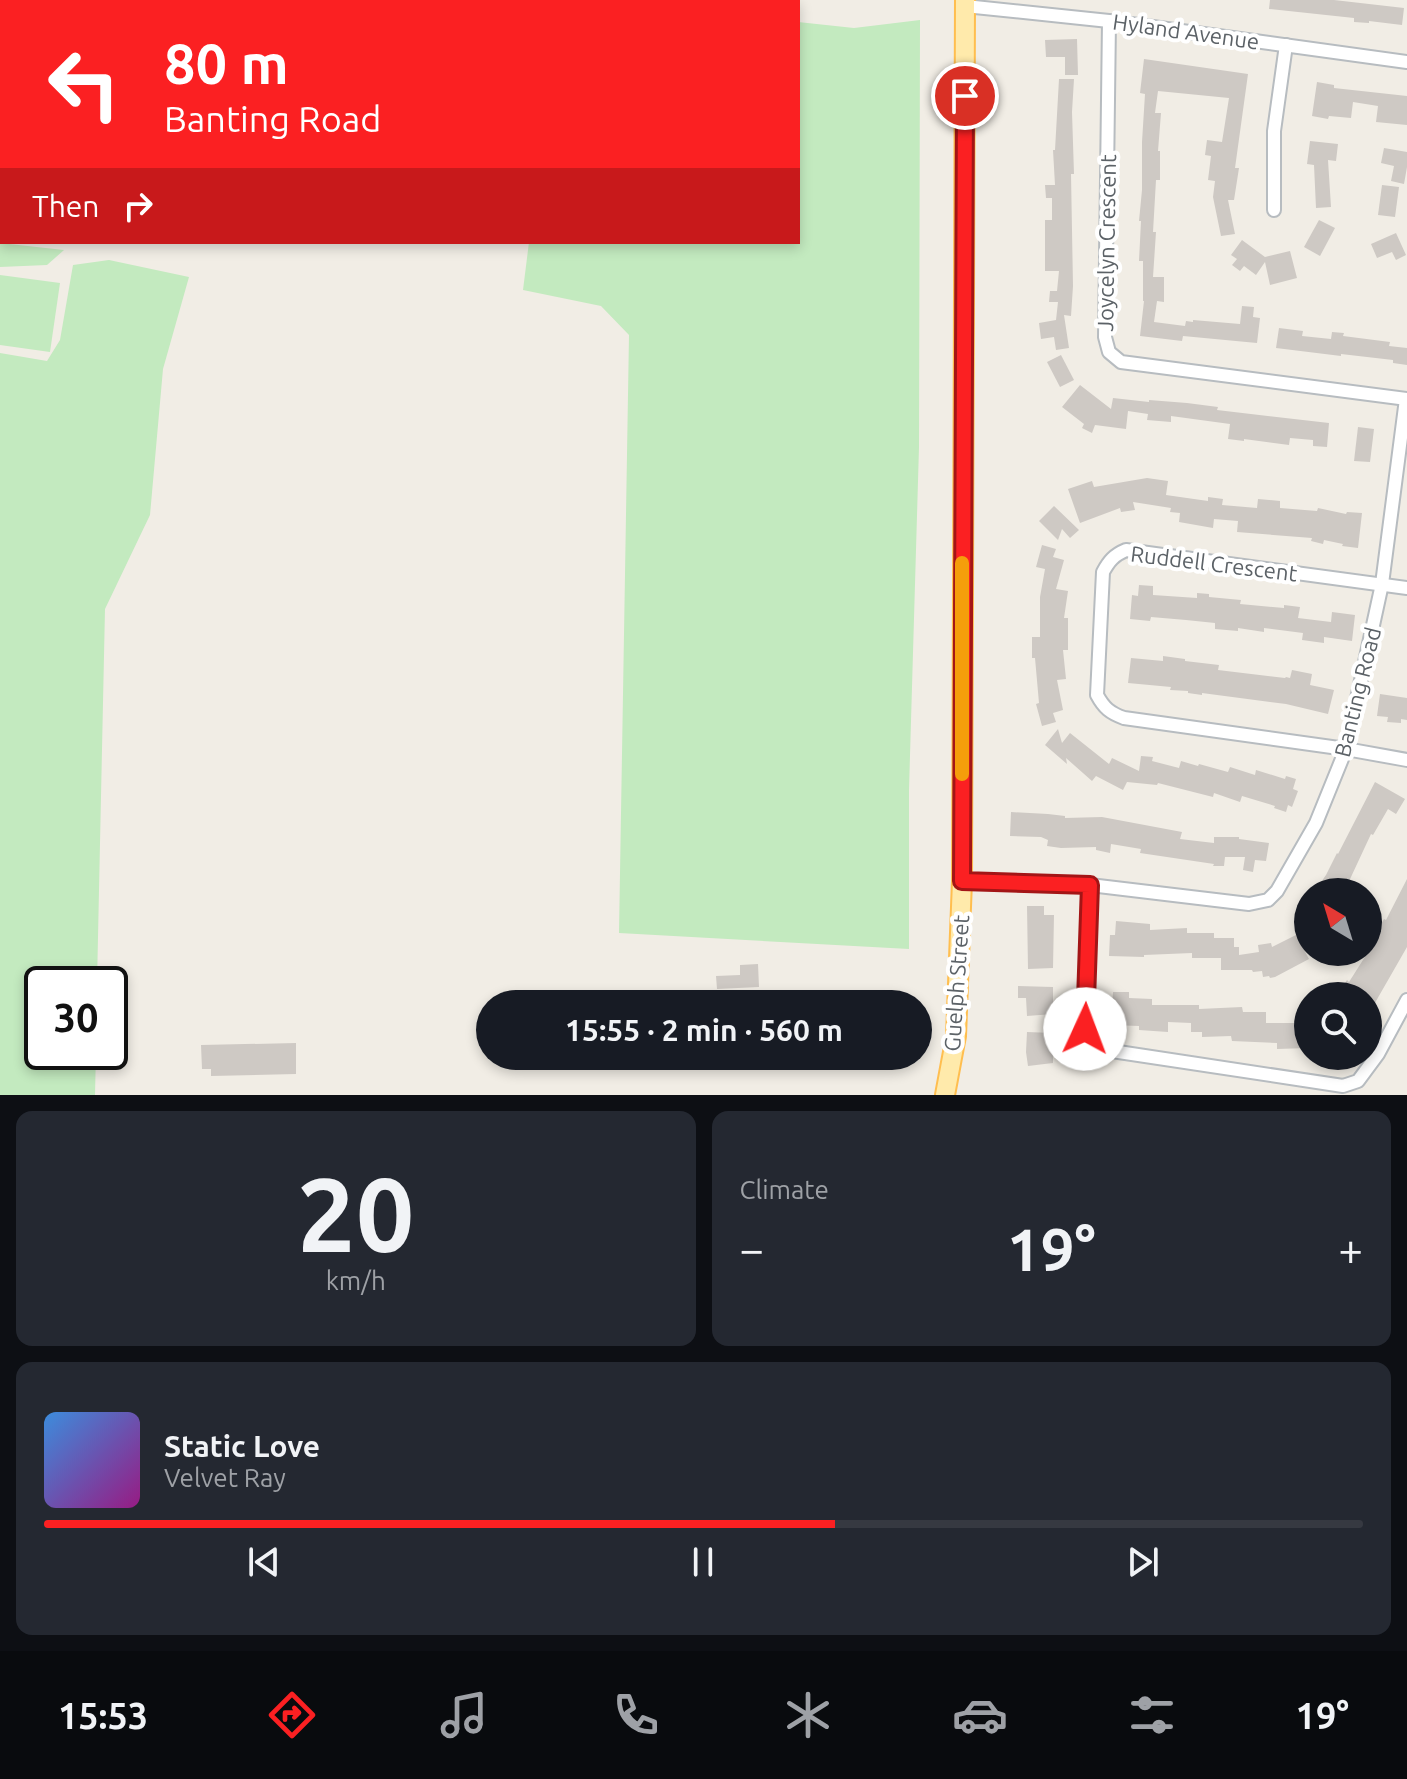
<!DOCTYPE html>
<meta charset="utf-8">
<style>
:root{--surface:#171b24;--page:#242831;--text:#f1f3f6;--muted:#9ea1a6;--line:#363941;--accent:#fb2022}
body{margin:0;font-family:Ubuntu,sans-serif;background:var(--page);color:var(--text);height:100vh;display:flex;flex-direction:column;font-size:30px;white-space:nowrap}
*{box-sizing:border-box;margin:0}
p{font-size:26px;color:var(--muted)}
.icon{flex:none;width:44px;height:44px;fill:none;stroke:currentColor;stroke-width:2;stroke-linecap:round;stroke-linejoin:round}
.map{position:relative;height:1095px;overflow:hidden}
.details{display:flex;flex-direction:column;gap:16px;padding:16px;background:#0d0f14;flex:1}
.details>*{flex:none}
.guide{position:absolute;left:0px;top:0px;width:800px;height:244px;box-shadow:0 4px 12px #0003;background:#fb2022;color:#fff;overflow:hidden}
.needle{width:52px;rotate:322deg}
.buttons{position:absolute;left:1294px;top:878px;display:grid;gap:16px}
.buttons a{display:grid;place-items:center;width:88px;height:88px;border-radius:50%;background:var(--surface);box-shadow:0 4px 12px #0003;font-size:40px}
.speed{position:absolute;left:24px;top:966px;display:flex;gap:16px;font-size:40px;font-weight:700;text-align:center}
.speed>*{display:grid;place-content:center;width:104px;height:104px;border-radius:50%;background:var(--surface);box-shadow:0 4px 12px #0003;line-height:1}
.speed .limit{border:4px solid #111;border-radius:12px;background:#fff;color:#111}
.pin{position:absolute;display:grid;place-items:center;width:68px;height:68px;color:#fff;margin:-34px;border:4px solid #fff;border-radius:50%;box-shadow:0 2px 8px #0007}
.me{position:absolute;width:88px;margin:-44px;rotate:2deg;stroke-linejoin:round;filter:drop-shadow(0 0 6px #0008)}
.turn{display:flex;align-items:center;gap:28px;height:168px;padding:0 32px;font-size:36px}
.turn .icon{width:104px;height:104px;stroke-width:2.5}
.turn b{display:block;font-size:56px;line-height:68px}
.then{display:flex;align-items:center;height:76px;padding:0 32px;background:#0003;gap:16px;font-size:30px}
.big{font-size:60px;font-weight:700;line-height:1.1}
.details .card{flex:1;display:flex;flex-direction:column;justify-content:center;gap:12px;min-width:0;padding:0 28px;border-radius:16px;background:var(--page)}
.details .dial{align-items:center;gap:0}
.dial b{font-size:104px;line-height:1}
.song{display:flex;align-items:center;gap:24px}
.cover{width:96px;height:96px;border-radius:12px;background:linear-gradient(135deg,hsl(210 70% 55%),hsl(310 70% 35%))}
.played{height:8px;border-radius:4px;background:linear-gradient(90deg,var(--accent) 60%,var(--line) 60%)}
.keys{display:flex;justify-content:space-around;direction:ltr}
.heat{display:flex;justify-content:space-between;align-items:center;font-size:44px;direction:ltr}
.details .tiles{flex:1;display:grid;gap:16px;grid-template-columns:1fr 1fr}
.card:last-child{grid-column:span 2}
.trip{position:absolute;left:476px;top:990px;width:456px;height:80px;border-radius:40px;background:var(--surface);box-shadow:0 4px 12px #0003;font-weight:700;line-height:80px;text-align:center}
.tabs{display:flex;height:128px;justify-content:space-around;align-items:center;background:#090b0e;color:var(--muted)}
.tabs .icon{width:56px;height:56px}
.tabs .current{color:var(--accent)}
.tabs b{font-size:36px;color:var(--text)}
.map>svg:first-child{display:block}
.green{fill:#c3eabf}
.building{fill:#cec9c4}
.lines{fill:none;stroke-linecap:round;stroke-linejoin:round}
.street-casing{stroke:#b7bcc0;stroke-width:16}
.primary-casing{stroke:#ffbe4f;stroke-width:22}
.street{stroke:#fff;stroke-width:12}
.primary{stroke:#ffeaab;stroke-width:18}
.route-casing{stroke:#a31516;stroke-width:20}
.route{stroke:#fb2022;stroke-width:14}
.slow{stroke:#f59e0b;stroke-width:14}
.labels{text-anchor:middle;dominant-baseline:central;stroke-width:8;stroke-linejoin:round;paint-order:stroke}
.street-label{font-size:22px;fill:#5c6267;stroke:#fff}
</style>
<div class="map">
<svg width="1407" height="1095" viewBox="0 0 1407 1095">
<rect width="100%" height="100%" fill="#f1ede5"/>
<!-- green -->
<g class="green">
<path d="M920 20 919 447 909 790V949L619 933 629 335 601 306 523 290 529 242H798V22L854 28Z"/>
<path d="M0 243 64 250 47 265 0 267Z"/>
<path d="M109 260 189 277 163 369 150 515 105 609 97 984H42V1052H96L95 1095H0V353L47 361 60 340 73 265Z"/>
<path d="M0 275 60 283 50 352 0 345Z"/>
</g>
<!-- building -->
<g class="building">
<path d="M1270 0H1334L1404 8 1402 25 1369 21V23L1354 22V18L1269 9Z"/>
<path d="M1077 39 1078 75H1065V57H1046L1045 40Z"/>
<path d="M1144 59 1248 74 1235 168H1239L1234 200H1228L1235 234 1221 236 1213 197 1215 181 1208 180 1211 156 1205 155 1207 140 1222 142 1229 98 1158 91 1155 113H1161L1158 151H1160V180H1156L1153 232H1156L1153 277H1164V302L1157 301 1154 322 1185 326 1186 321 1193 322V320L1240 324 1242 306 1254 307 1253 317 1260 318 1257 343 1183 336 1182 341 1140 336 1144 301H1143V261H1139L1141 221H1139L1142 190V142L1145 94 1140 93Z"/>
<path d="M1059 79H1074L1072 112 1074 174H1071L1073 286 1071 316 1064 315 1069 348 1056 350 1054 337 1041 339 1039 323 1056 320 1058 302H1049L1050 291H1057L1059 271H1045V220H1052V198H1046L1045 185H1055L1053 150H1055Z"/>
<path d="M1317 82 1334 85V88L1407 96V125L1376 122 1378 106 1353 102 1351 118 1329 116 1328 119 1312 116Z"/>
<path d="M1310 141 1338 144 1336 161 1328 160 1331 207 1316 208 1314 165 1307 164Z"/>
<path d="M1384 148 1407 152V167L1404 184 1391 181 1394 166 1381 163Z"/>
<path d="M1382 185 1399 187 1395 217 1378 215Z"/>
<path d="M1319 220 1335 228 1320 256 1304 247Z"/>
<path d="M1396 233 1406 255 1396 260 1392 252 1377 258 1371 244Z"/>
<path d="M1242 240 1265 257 1290 251 1297 278 1270 285 1265 262 1256 275 1244 266 1240 271 1232 265 1237 259 1231 255Z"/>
<path d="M1279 328 1303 331 1302 336 1331 339 1332 332 1344 333 1343 336 1390 342 1389 346 1407 348V365L1393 363V360L1341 354V356L1276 348Z"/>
<path d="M1061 355 1074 380 1060 387 1047 362Z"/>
<path d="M1080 385 1111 409 1113 398 1149 402V400L1187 403 1218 407 1217 410 1329 423 1327 447 1313 446V440L1290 438 1289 445 1244 439V441L1228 439 1230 424 1171 416V422L1147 420 1148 414 1128 411 1126 429 1095 425 1092 433 1082 428 1084 424 1062 407Z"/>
<path d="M1358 427 1374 429 1370 462 1354 461Z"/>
<path d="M1147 478 1168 481 1166 495 1208 501V497L1223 499 1222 505 1257 508 1258 499 1280 501V508L1317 511 1318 508 1346 514 1347 512 1362 513 1358 548 1342 546 1343 544 1324 540 1323 544 1311 541 1312 538 1237 532 1238 521 1214 519 1213 528 1179 522 1180 513 1170 512 1171 508 1133 502 1135 510 1121 512 1120 508 1080 523 1068 489 1092 481 1094 487Z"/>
<path d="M1054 506 1079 530 1070 538 1062 529 1058 540 1039 521Z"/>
<path d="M1042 545 1056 549 1053 557 1064 560 1056 589 1068 591 1064 618H1068V650H1063L1066 679 1057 680 1063 710 1053 713 1056 722 1042 726 1036 704 1039 703 1035 658H1032V637H1040V597L1045 569 1036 567Z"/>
<path d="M1139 585 1153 586V595L1197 598V593L1209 594V597L1241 600 1240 604 1284 608V605L1300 607 1298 618 1331 622 1332 612 1355 615 1352 641 1324 637V643L1302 640 1303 633 1264 628V632L1238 628V631L1215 629V623L1186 620 1151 617 1150 621 1130 619 1132 595 1138 596Z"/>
<path d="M1163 656 1185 659V661L1219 665 1218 670 1285 678 1286 677 1290 678 1292 670 1312 674 1310 685 1334 690 1328 714 1286 704 1202 693V695L1188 693V691L1170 690 1171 687 1128 683 1131 658 1163 661Z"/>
<path d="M1380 694 1407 698V720L1401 719V723L1387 722 1388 717 1377 716Z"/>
<path d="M1058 729 1062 743 1070 733 1109 764 1112 758 1139 771 1141 756 1153 757 1152 761 1179 768 1181 761 1198 766 1199 764 1228 772 1230 767 1255 775 1256 770 1285 779 1286 776 1296 779 1293 789 1298 791 1292 807 1288 805 1286 812 1274 808 1275 806 1242 796 1240 802 1214 793 1213 797 1158 783 1157 785 1127 782 1123 790 1096 776 1092 781 1066 758 1067 764 1045 745Z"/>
<path d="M1375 782 1405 799 1396 814 1388 809 1373 835 1371 834 1344 892H1323L1317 888 1326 875 1337 853 1338 854Z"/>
<path d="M1011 812 1048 814 1065 816V818L1102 817 1182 832 1180 839 1214 843V837H1239V839L1269 843 1266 861 1255 860 1253 872 1243 870 1245 857H1225L1224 866H1213L1214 864 1140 853 1141 849 1111 844 1110 853 1096 850V847L1061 848 1047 846 1048 840 1041 837 1010 836Z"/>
<path d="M1407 879V947L1368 1015V996H1355L1342 988 1347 980 1349 982 1382 930 1379 928 1384 919 1386 920Z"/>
<path d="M1027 906H1044V915H1054L1053 968 1028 969Z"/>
<path d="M1116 921 1150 924V930L1187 928V933H1214V938H1234V947H1239V955L1259 952 1258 945 1271 943 1272 947 1296 935 1309 959 1275 977 1270 978 1269 976 1263 977 1262 971 1253 972 1252 970H1221V958H1192V953L1144 955V957L1109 956 1110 935H1115Z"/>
<path d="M758 964 759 987 717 989 716 976 740 975V965Z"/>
<path d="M1018 986 1053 987V1014L1027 1016 1026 998H1018Z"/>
<path d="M1113 992H1129V998L1152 999V1005H1199V1009L1242 1007 1243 1012H1266V1023H1298V1018L1308 1019V1048L1277 1049V1043L1232 1041 1231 1036 1202 1037V1032H1191V1023L1168 1022V1032L1139 1030V1026L1111 1025Z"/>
<path d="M1027 1032 1053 1033V1063L1028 1066 1026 1052Z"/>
<path d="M296 1043V1074L211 1076V1069H202L201 1045Z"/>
</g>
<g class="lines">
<!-- street casing -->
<g class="street-casing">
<g id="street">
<path d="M965 6 1109 21 1407 62"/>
<path d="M1109 21 1105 337 1109 352 1121 362 1407 399"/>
<path d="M1274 210V131L1286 45"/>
<path d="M1407 588 1126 550C1114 555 1109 561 1103 572L1097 695C1104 708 1110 713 1124 718L1346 749 1407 760"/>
<path d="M962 881 1090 885 1249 904 1268 900 1277 891 1316 823 1346 749 1382 584 1406 399"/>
<path d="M1090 885 1085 1029 1092 1048 1343 1086 1358 1081 1378 1054 1407 1000"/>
</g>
</g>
<!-- primary casing -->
<g class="primary-casing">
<path id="primary" d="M945 1095 956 1036 962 881 965 0"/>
</g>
<!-- street -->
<use href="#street" class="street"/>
<!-- primary -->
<use href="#primary" class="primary"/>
</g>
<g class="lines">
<!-- route casing -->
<g class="route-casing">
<path id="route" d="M965 96 962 881 1090 885 1085 1029"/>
</g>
<!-- route -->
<use href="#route" class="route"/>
<!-- slow -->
<path class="slow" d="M962 774V563"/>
</g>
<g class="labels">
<!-- street labels -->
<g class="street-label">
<text transform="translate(1186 31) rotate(8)">Hyland Avenue</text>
<text transform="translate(1106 243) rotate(-89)">Joycelyn Crescent</text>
<text transform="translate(1214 563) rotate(7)">Ruddell Crescent</text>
<text transform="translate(1357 692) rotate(-76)">Banting Road</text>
<text transform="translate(956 983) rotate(-86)">Guelph Street</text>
</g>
</g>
</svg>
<div class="buttons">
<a><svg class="needle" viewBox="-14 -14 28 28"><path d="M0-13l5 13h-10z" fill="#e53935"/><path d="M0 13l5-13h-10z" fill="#9ea1a6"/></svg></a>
<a><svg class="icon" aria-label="search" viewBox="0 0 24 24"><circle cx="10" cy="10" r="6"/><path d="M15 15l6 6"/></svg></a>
</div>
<div class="speed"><div class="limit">30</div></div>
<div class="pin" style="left:965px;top:96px;background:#d93025"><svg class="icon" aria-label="arrive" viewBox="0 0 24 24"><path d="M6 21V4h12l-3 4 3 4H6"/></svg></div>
<svg class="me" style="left:1085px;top:1029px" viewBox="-20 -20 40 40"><circle r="19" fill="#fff"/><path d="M0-13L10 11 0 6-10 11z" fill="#fb2022"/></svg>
<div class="trip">15:55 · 2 min · 560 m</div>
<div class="guide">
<div class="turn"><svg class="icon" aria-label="left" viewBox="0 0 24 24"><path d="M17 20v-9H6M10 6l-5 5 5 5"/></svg><div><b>80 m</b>Banting Road</div></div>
<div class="then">Then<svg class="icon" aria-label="right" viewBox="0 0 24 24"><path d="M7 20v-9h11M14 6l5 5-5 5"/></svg></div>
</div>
</div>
<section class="details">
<div class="tiles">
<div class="card dial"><b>20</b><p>km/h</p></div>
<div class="card"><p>Climate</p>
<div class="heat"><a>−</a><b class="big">19°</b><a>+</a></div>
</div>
<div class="card">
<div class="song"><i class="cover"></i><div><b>Static Love</b><p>Velvet Ray</p></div></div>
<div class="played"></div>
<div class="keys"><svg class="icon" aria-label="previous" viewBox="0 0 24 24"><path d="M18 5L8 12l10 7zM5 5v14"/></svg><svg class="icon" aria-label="pause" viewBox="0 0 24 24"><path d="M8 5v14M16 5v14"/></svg><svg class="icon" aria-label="next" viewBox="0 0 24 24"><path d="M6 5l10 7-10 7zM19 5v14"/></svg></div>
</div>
</div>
</section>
<nav class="tabs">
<b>15:53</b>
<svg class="icon current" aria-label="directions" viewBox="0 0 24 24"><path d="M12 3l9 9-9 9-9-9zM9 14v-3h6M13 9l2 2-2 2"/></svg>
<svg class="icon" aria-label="music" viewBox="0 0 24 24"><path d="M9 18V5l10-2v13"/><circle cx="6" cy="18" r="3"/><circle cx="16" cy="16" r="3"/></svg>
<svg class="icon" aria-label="phone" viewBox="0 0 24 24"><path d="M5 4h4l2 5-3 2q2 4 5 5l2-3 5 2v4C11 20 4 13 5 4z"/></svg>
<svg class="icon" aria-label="climate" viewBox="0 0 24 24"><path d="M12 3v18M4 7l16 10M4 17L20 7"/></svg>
<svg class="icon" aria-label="car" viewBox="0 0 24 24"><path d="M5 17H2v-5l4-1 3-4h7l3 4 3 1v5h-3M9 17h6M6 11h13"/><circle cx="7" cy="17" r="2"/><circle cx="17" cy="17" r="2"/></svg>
<svg class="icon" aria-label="filters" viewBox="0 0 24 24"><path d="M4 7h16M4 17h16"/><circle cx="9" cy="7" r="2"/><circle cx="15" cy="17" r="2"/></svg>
<b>19°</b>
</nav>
